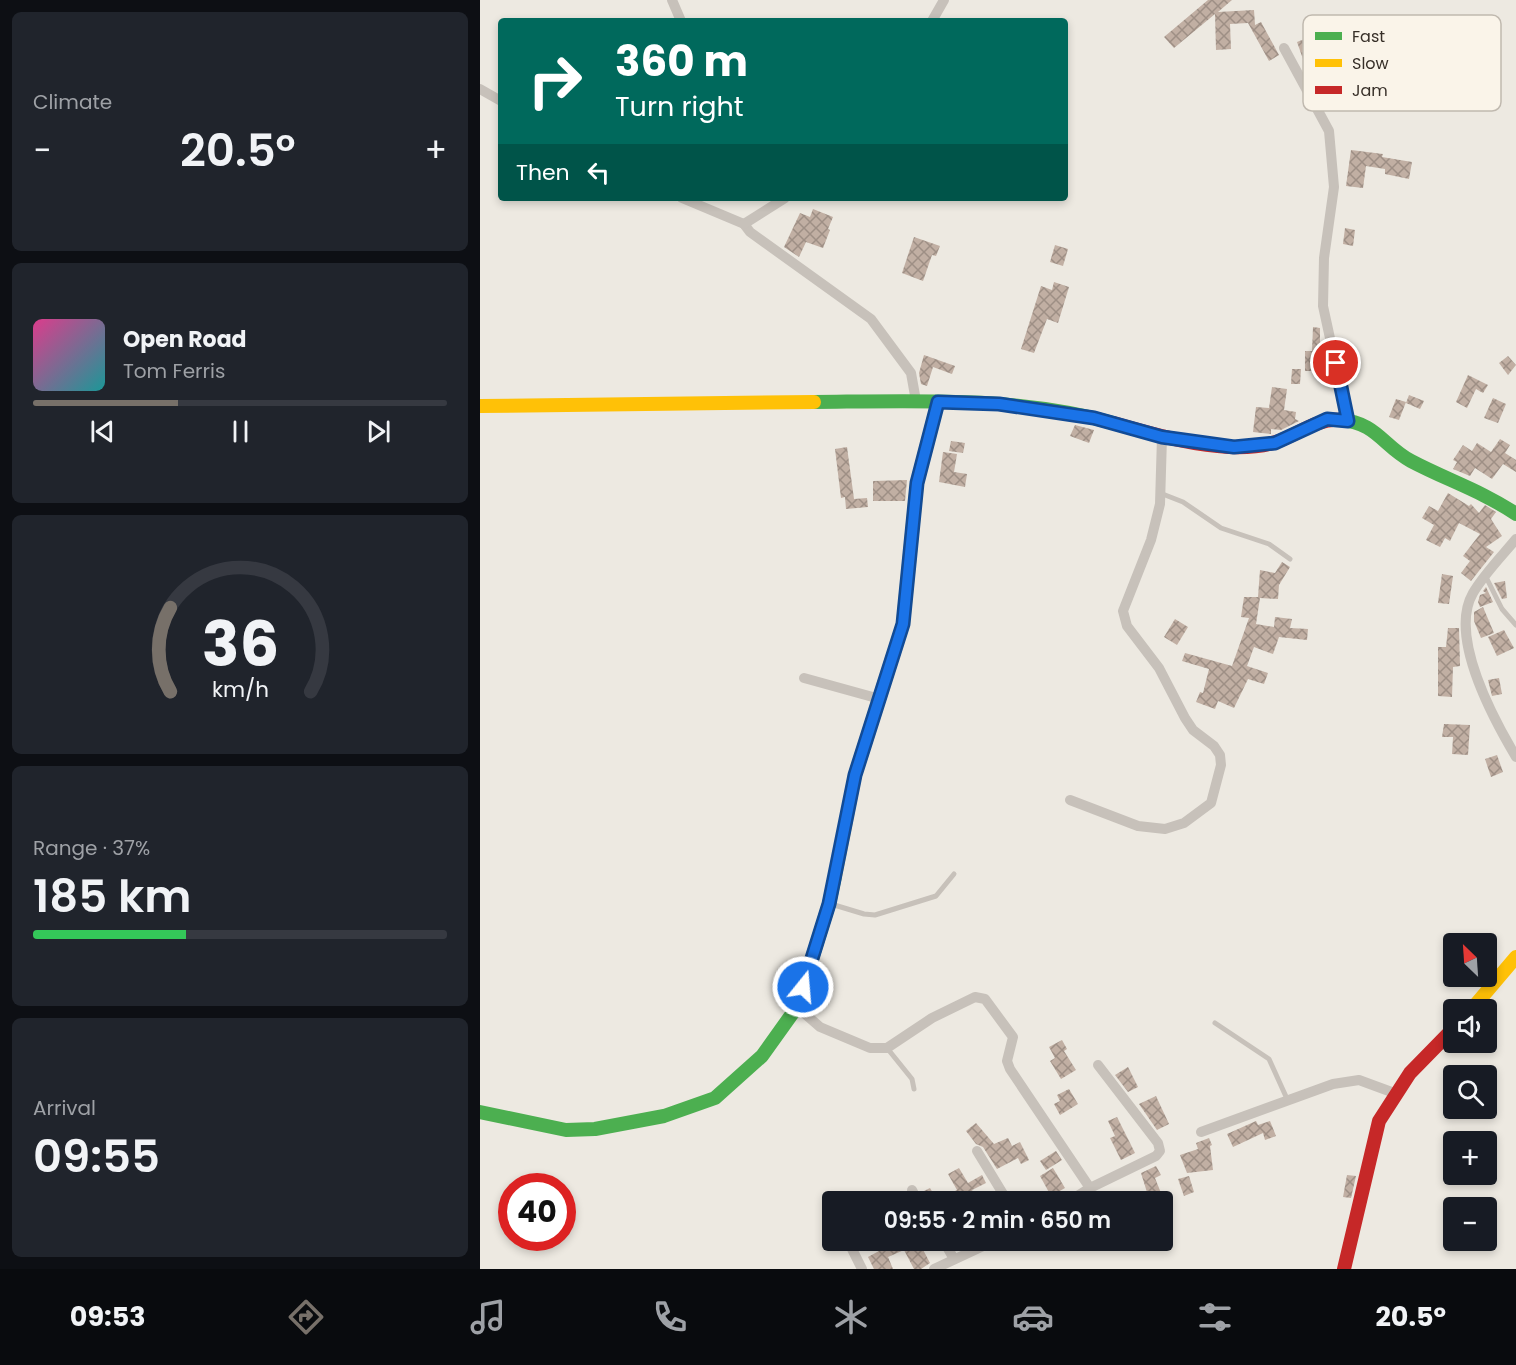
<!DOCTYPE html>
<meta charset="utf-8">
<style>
:root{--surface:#171b24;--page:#20242c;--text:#f1f3f6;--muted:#9ea1a6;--line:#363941;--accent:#777069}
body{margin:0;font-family:Poppins,sans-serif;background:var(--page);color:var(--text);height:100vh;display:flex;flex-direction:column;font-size:22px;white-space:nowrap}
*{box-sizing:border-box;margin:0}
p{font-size:20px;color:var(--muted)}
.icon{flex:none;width:33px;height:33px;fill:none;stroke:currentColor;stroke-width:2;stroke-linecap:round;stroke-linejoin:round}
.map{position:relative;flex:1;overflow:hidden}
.side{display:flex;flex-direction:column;gap:12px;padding:12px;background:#0d0f14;width:480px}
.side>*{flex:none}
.guide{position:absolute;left:18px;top:18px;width:570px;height:183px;border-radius:6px;box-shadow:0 3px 9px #0003;background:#00695c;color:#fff;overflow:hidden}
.needle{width:39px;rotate:335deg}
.controls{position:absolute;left:963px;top:933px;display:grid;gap:12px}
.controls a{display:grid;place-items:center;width:54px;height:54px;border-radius:6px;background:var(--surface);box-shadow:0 3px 9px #0003;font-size:30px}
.speed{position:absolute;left:18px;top:1173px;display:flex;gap:12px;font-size:30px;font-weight:700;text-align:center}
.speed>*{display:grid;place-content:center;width:78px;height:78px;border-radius:50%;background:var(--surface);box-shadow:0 3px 9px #0003;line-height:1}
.speed .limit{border:9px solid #d22;background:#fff;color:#111}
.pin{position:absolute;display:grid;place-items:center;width:51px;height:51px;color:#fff;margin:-26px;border:3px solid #fff;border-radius:50%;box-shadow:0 2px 6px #0007}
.me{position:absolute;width:66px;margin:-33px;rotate:17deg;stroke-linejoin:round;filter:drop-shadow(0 0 4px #0008)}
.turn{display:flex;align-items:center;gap:21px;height:126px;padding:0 18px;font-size:27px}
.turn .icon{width:78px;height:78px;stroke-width:2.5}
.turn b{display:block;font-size:42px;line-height:51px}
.then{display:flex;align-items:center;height:57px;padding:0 18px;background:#0003;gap:12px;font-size:22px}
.big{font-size:45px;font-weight:600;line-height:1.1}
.side .card{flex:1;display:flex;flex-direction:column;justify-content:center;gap:9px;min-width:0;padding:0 21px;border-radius:9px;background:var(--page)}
.side .dial{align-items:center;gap:0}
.dial svg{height:156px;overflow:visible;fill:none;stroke:var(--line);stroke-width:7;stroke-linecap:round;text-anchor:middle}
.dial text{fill:var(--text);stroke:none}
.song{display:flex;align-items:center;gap:18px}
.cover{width:72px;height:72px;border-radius:9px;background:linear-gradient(135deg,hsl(330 70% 55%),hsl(180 70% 35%))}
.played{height:6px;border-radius:3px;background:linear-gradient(90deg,var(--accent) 35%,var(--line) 35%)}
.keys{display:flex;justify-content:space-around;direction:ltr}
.heat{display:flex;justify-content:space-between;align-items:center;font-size:33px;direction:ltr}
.charge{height:9px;border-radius:4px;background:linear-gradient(90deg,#34c759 37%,var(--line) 0)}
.trip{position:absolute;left:342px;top:1191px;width:351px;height:60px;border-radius:6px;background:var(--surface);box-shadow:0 3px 9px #0003;font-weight:600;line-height:60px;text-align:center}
.tab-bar{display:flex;height:96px;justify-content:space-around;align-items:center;background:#090b0e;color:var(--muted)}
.tab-bar .icon{width:42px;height:42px}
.tab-bar .on{color:var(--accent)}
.tab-bar b{font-size:27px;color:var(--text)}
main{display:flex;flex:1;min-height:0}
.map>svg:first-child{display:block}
.building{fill:url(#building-cross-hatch)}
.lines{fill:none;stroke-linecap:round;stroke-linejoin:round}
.lane{stroke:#c7c1ba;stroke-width:5}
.street{stroke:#c7c1ba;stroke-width:10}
.fast{stroke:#4caf50;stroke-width:14}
.slow{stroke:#ffc107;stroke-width:14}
.jam{stroke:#c62828;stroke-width:14}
.route-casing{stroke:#114b97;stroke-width:15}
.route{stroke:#1a73e8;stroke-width:10}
.key{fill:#faf4e9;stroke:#c0b9af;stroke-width:1.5}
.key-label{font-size:16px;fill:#372f28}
</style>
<main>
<section class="side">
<div class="card"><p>Climate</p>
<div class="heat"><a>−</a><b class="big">20.5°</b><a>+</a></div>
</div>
<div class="card">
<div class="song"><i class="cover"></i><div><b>Open Road</b><p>Tom Ferris</p></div></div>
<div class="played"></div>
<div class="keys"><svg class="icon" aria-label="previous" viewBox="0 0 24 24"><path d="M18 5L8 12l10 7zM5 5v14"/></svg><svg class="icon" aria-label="pause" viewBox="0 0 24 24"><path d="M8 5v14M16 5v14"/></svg><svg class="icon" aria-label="next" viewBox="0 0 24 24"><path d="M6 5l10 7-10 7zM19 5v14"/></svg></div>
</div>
<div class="card dial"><svg viewBox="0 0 100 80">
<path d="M14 69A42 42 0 1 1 86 69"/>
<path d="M14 69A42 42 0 0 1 14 26" stroke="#777069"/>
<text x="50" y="56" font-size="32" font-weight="700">36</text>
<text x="50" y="72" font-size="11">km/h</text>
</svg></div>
<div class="card"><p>Range · 37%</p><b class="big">185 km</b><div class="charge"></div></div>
<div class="card"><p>Arrival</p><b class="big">09:55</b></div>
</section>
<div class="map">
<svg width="1036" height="1269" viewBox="0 0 1036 1269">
<defs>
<pattern id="building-cross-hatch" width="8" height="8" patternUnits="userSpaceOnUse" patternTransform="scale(1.5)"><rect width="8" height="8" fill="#c1afa3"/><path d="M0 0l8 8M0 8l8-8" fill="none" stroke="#9e8f85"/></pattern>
</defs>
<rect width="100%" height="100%" fill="#ede9e1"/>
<!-- building -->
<g class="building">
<path d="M728 0H752L738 12 774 10 775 25 781 22 799 55 789 61 768 23 750 24 751 49 736 50 735 14 694 48 684 37Z"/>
<path d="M827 38 833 54 823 59 817 42Z"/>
<path d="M871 150 903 154 902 157 932 162 929 179 905 174V169L886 166 883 188 866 186Z"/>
<path d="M333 209 353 217 348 229 350 230 343 248 326 242 319 257 304 247 320 213 330 217Z"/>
<path d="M865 228 875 230 873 246 863 244Z"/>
<path d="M434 237 460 246 456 256 452 255 443 281 422 273Z"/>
<path d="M575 245 588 249 583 266 570 262Z"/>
<path d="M574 282 589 287 578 323 567 319 554 353 541 349 561 286 572 290Z"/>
<path d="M833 327 840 328V342H843L845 351 840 350V371H825V351H832Z"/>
<path d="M444 355 475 366 472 374 453 367 447 386 441 384 439 373Z"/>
<path d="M1028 356 1036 365 1028 375 1019 363Z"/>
<path d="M812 369H821L820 384H811Z"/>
<path d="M988 375 1008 385 1003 393 996 389 987 408 976 402Z"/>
<path d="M792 387 807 389 804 410 816 412 815 419 819 421 801 430 791 429V434L773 432 776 407 789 408Z"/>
<path d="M929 395 944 401 940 409 926 403Z"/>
<path d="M1013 398 1026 404 1018 423 1004 418Z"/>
<path d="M916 399 926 402 919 420 909 417Z"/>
<path d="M595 425 614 430 609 443 590 436Z"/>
<path d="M1020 439 1030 445 1025 453 1036 460V472L1023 464 1012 479 995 468 990 476 973 469 977 462 973 460 983 445 992 451 997 443 1011 452Z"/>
<path d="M471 441 485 443 483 453 469 451Z"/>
<path d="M367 447 374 499 387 498 388 507 366 509 365 497 361 498 355 449Z"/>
<path d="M463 452 477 454 474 472 487 474 485 487 459 482Z"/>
<path d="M427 480 425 501H393V481Z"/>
<path d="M968 493 989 506 991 504 999 513 1005 505 1016 512 1011 519 1022 536 1006 547 1014 552 991 581 981 573 990 561 983 556 1000 534 979 523 970 541 965 538 960 547 946 540 954 525 942 518 949 506 958 511Z"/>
<path d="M802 562 810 567 799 585 798 599 780 598 776 624 794 627 795 617 812 619 810 628 828 629 827 640 799 637 793 654 774 647 767 666 788 673 784 684 768 679 754 708 738 701 735 709 716 702 720 692 723 693 729 669 702 661 705 653 752 666 769 618 761 617 764 597H778L780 570 795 573Z"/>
<path d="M962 574 973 576 969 604 958 603Z"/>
<path d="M1025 581 1027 598 1022 599 1014 583Z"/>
<path d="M1006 587 1013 602 1000 607 998 602 1000 595 1006 593 1003 591Z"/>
<path d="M1003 607 1014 633 1001 638 994 621V612Z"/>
<path d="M695 619 708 627 697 645 684 637Z"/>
<path d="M968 628H979L980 666 973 667 972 697 958 696V647H966Z"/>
<path d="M1024 630 1034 648 1017 656 1008 637Z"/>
<path d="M1019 678 1022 694 1012 696 1008 680Z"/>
<path d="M964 724 990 725 988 755 972 754 973 737H962Z"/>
<path d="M1017 755 1023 772 1011 777 1005 759Z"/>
<path d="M582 1040 587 1049 584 1051 596 1070 581 1079 570 1061 575 1058 569 1047Z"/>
<path d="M648 1067 658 1087 648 1092 635 1075Z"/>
<path d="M589 1089 598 1104 580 1115 574 1104 580 1101 577 1095Z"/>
<path d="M676 1096 689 1124 677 1130 659 1104Z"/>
<path d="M637 1117 655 1153 641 1160 630 1138 635 1136 628 1121Z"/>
<path d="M776 1121 778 1125 790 1121 796 1136 785 1140 783 1133 753 1147 747 1134Z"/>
<path d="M496 1123 514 1144 528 1138 532 1146 540 1142 549 1160 541 1164 538 1158 517 1169 503 1147 496 1144 486 1131Z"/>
<path d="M729 1138 732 1145 730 1146 733 1170 707 1173 700 1155 718 1149 716 1143Z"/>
<path d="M576 1151 582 1160 566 1170 560 1161Z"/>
<path d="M676 1166 681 1175 675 1178 683 1198 670 1202 661 1173Z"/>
<path d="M479 1168 488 1183 502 1175 506 1183 492 1190 499 1202H445L442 1192 450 1188 457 1200 477 1190 468 1174Z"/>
<path d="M573 1168 585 1188 571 1196 560 1176Z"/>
<path d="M867 1175 876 1176 871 1198 863 1197Z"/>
<path d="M709 1176 714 1192 704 1196 698 1179Z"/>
<path d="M419 1240H442L439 1242 450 1263 441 1269H434L424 1250 408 1257 413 1269H394L388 1257Z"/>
</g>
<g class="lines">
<!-- lane -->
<g class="lane">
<path d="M680 493 703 502 741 528 789 544 810 559"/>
<path d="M1006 577 1022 609 1036 625"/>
<path d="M351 904 384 914 395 915 456 896 474 874"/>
<path d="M735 1023 789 1059 808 1101"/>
<path d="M407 1048 432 1079 434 1089"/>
</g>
<!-- street -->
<g class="street">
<path d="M192 0 201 21"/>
<path d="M452 21 464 0"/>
<path d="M804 48 849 131 854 187 844 258 843 306 868 421"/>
<path d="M0 89 21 101"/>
<path d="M202 198 264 224 270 232 391 319 431 373 436 401"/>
<path d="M264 224 305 198"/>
<path d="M1036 539C1022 556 1004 574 993 593 968 636 1014 720 1036 757"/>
<path d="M324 678 400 699"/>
<path d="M590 800 658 826 685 829 704 823 731 803 741 765 740 755 734 746 713 730 705 718 679 668 647 626 643 611 671 540 680 504 682 437"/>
<path d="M317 1007 340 1027 390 1048H407L452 1018 495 997 505 999 533 1037 527 1061 530 1069 610 1188"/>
<path d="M721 1132 853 1084 879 1080 917 1094"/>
<path d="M497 1151 528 1202"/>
<path d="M432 1190 438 1202"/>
<path d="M588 1202 610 1188 676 1156 680 1151 678 1143 618 1065"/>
<path d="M463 1240 474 1259"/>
<path d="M372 1249 382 1269"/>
<path d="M454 1269 516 1240"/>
</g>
<!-- fast -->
<g class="fast">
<path d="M334 402C433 401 537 396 633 423"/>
<path d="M860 420C896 422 903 446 931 461 967 480 1002 491 1036 514"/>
<path d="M0 1112 86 1130 115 1129 184 1116 235 1098 282 1056 317 1007 349 904 355 876"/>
</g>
<!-- slow -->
<g class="slow">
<path d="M0 406 334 402"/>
<path d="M355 876 375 775 423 624 437 483 458 402"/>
<path d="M991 1010 1036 957"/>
</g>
<!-- jam -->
<g class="jam">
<path d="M633 423C678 436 750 457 796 442 818 435 836 418 860 420"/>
<path d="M864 1269 899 1121 930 1073 974 1028"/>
</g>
</g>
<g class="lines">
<!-- route casing -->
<g class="route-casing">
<path id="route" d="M323 987 349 904 375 775 423 624 437 483 458 402 519 404 614 418 682 437 754 447 795 443 847 419 868 421 856 363"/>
</g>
<!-- route -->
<use href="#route" class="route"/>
</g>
<!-- legend -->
<rect x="823" y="15" width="198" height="96" rx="9" class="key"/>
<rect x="835" y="32" width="27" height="8" fill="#4caf50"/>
<rect x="835" y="59" width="27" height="8" fill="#ffc107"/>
<rect x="835" y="86" width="27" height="8" fill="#c62828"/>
<g class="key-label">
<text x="872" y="42">Fast</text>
<text x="872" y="69">Slow</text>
<text x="872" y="96">Jam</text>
</g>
</svg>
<div class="controls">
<a><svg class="needle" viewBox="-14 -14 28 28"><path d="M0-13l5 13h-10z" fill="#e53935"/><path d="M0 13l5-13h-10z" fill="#9ea1a6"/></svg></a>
<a><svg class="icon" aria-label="sound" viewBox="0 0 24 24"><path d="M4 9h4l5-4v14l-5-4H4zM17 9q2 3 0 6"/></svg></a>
<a><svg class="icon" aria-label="search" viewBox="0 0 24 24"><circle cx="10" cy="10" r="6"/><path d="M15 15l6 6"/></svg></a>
<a>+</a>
<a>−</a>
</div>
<div class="speed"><div class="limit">40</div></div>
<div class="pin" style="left:856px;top:363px;background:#d93025"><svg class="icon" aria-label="arrive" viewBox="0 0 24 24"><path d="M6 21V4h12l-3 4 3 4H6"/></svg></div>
<svg class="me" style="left:323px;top:987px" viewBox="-20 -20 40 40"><circle r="17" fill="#1a73e8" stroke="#fff" stroke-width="3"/><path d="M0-11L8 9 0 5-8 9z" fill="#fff"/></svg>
<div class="trip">09:55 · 2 min · 650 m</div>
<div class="guide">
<div class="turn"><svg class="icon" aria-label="right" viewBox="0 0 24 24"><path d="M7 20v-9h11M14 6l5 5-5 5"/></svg><div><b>360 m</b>Turn right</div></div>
<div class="then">Then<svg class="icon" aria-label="left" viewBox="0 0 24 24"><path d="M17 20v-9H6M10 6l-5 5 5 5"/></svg></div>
</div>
</div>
</main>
<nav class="tab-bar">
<b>09:53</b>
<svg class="icon on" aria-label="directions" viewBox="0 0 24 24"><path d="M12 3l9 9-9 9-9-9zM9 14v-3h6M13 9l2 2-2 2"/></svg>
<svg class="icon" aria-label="music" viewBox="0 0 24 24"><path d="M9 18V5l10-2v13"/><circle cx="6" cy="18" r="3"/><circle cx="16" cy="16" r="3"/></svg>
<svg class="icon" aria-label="phone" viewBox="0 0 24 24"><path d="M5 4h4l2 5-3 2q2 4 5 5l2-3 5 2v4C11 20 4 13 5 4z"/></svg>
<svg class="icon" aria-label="climate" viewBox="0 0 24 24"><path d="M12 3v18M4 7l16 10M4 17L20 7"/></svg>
<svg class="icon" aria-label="car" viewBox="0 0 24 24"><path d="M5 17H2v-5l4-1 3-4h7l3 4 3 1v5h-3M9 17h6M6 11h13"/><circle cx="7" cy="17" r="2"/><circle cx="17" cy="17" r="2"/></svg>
<svg class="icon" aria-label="filters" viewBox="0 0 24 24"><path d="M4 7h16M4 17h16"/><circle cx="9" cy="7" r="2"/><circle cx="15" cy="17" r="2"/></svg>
<b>20.5°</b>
</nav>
